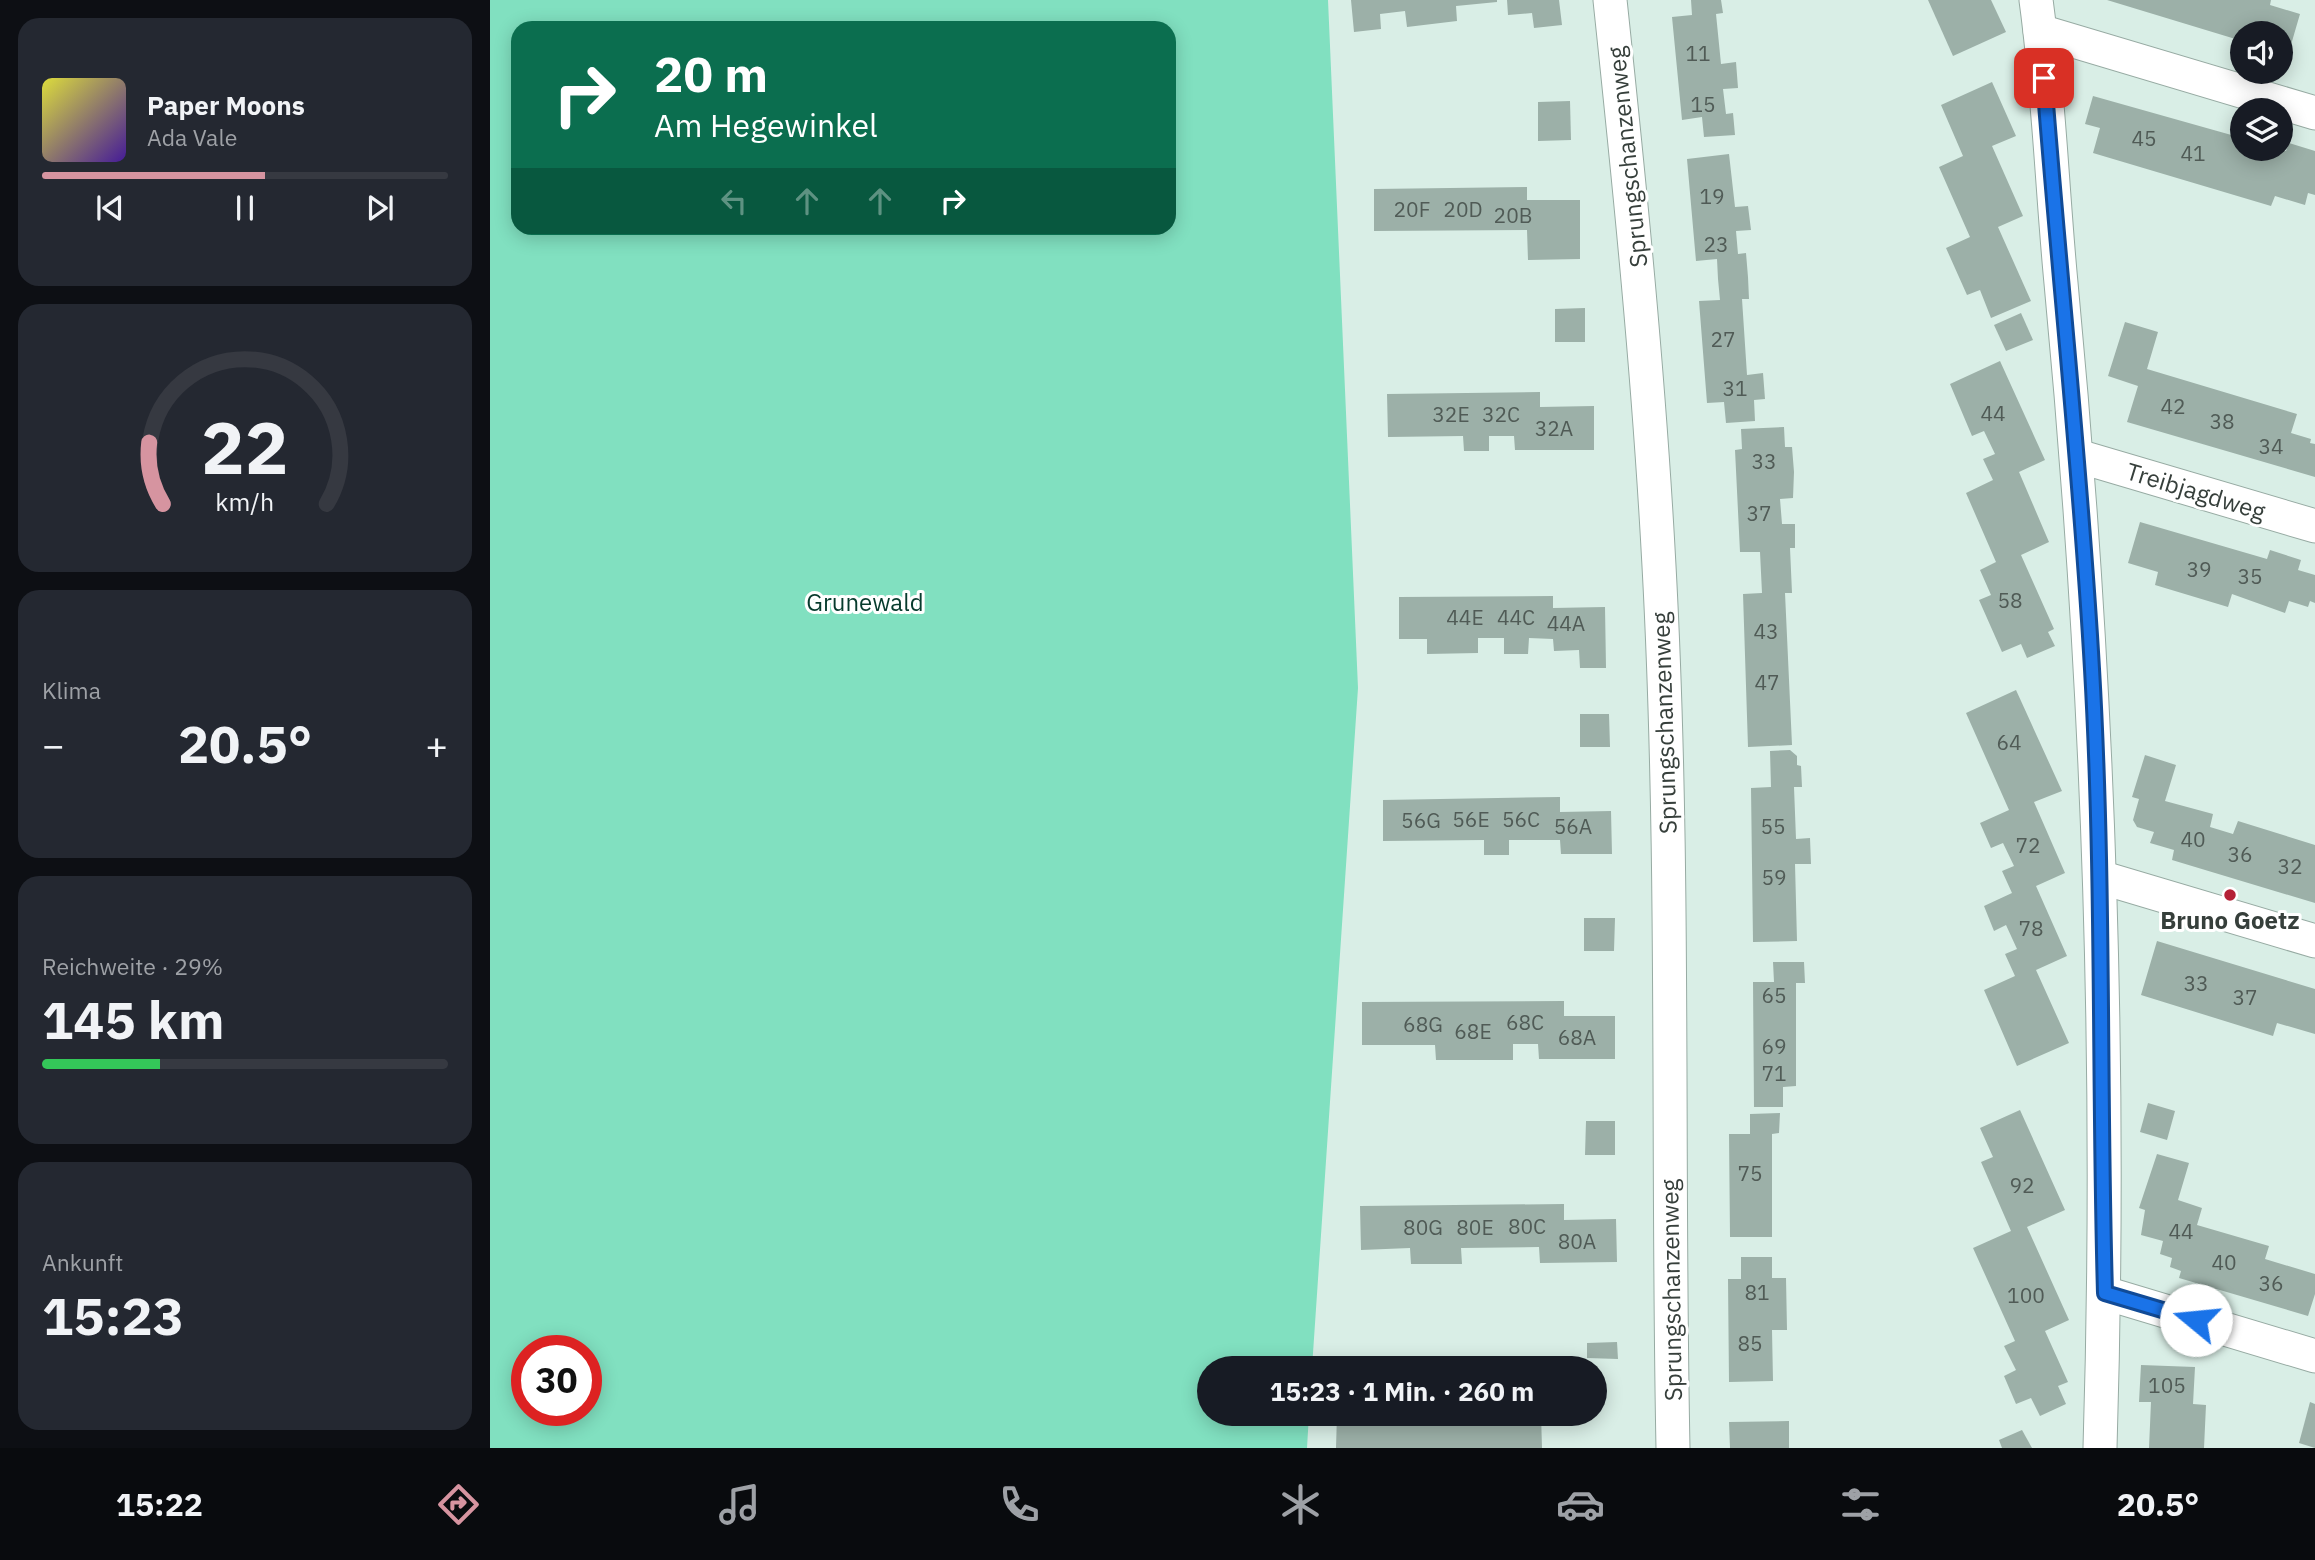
<!DOCTYPE html>
<html lang="de">
<meta charset="utf-8">
<style>
:root{--surface:#171b24;--page:#242831;--text:#f1f3f6;--muted:#9ea1a6;--line:#363941;--accent:#d694a0}
body{margin:0;font-family:"IBM Plex Sans",sans-serif;background:var(--page);color:var(--text);height:100vh;display:flex;flex-direction:column;font-size:26px;white-space:nowrap}
*{box-sizing:border-box;margin:0}
p{font-size:23px;color:var(--muted)}
.icon{flex:none;width:38px;height:38px;fill:none;stroke:currentColor;stroke-width:2;stroke-linecap:round;stroke-linejoin:round}
.map{position:relative;flex:1;overflow:hidden}
.sheet{display:flex;flex-direction:column;gap:18px;padding:18px;background:#0d0f14;width:490px}
.sheet>*{flex:none}
.banner{position:absolute;left:21px;top:21px;width:665px;height:214px;border-radius:21px;box-shadow:0 4px 18px #0003;background:#0b6e4f;color:#fff;overflow:hidden}
.controls{position:absolute;left:1740px;top:21px;display:grid;gap:14px}
.controls a{display:grid;place-items:center;width:63px;height:63px;border-radius:50%;background:var(--surface);box-shadow:0 4px 18px #0003;font-size:35px}
.speed{position:absolute;left:21px;top:1335px;display:flex;gap:14px;font-size:35px;font-weight:700;text-align:center}
.speed>*{display:grid;place-content:center;width:91px;height:91px;border-radius:50%;background:var(--surface);box-shadow:0 4px 18px #0003;line-height:1}
.speed .limit{border:10px solid #d22;background:#fff;color:#111}
.pin{position:absolute;display:grid;place-items:center;width:60px;height:60px;color:#fff;margin:-30px;border-radius:14px;box-shadow:0 4px 10px #0006}
.me{position:absolute;width:77px;margin:-38px;rotate:287deg;stroke-linejoin:round;filter:drop-shadow(0 0 5px #0008)}
.turn{display:flex;align-items:center;gap:24px;height:147px;padding:0 28px;font-size:32px}
.turn .icon{width:91px;height:91px;stroke-width:2.5}
.turn b{display:block;font-size:49px;line-height:60px}
.lanes{display:flex;align-items:center;height:66px;padding:0 28px;background:#0003;justify-content:center;gap:35px;direction:ltr}
.lanes .off{opacity:.35}
.big{font-size:52px;font-weight:700;line-height:1.1}
.sheet .tile{flex:1;display:flex;flex-direction:column;justify-content:center;gap:10px;min-width:0;padding:0 24px;border-radius:21px;background:var(--page)}
.sheet .dial{align-items:center;gap:0}
.dial svg{height:182px;overflow:visible;fill:none;stroke:var(--line);stroke-width:7;stroke-linecap:round;text-anchor:middle}
.dial text{fill:var(--text);stroke:none}
.song{display:flex;align-items:center;gap:21px}
.cover{width:84px;height:84px;border-radius:10px;background:linear-gradient(135deg,hsl(60 70% 55%),hsl(260 70% 35%))}
.played{height:7px;border-radius:4px;background:linear-gradient(90deg,var(--accent) 55%,var(--line) 55%)}
.keys{display:flex;justify-content:space-around;direction:ltr}
.heat{display:flex;justify-content:space-between;align-items:center;font-size:38px;direction:ltr}
.charge{height:10px;border-radius:5px;background:linear-gradient(90deg,#34c759 29%,var(--line) 0)}
.trip{position:absolute;left:707px;top:1356px;width:410px;height:70px;border-radius:35px;background:var(--surface);box-shadow:0 4px 18px #0003;font-weight:700;line-height:70px;text-align:center}
.tabs{display:flex;height:112px;justify-content:space-around;align-items:center;background:#090b0e;color:var(--muted)}
.tabs .icon{width:49px;height:49px}
.tabs .active{color:var(--accent)}
.tabs b{font-size:32px;color:var(--text)}
main{display:flex;flex:1;min-height:0}
.map>svg:first-child{display:block}
.green{fill:#81e0c0;fill-rule:evenodd}
.building{fill:#9cb0a8}
.lines{fill:none;stroke-linecap:round;stroke-linejoin:round}
.street-casing{stroke:#97aba3;stroke-width:35}
.street{stroke:#fff;stroke-width:33}
.route-casing{stroke:#114b97;stroke-width:18}
.route{stroke:#1a73e8;stroke-width:12}
.poi-dot{fill:#b42136;stroke:#fff;stroke-width:2.5}
.labels{text-anchor:middle;dominant-baseline:central;stroke-width:6;stroke-linejoin:round;paint-order:stroke}
.number-label{font-size:21px;fill:#505b56}
.street-label{font-size:24px;fill:#363f3b;stroke:#fff}
.park-label{font-size:24px;fill:#073b2d;stroke:#fff}
.poi-label{font-size:24px;font-weight:bold;fill:#363f3b;stroke:#fff}
</style>
<main>
<section class="sheet">
<div class="tile">
<div class="song"><i class="cover"></i><div><b>Paper Moons</b><p>Ada Vale</p></div></div>
<div class="played"></div>
<div class="keys"><svg class="icon" aria-label="previous" viewBox="0 0 24 24"><path d="M18 5L8 12l10 7zM5 5v14"/></svg><svg class="icon" aria-label="pause" viewBox="0 0 24 24"><path d="M8 5v14M16 5v14"/></svg><svg class="icon" aria-label="next" viewBox="0 0 24 24"><path d="M6 5l10 7-10 7zM19 5v14"/></svg></div>
</div>
<div class="tile dial"><svg viewBox="0 0 100 80">
<path d="M14 69A42 42 0 1 1 86 69"/>
<path d="M14 69A42 42 0 0 1 8 42" stroke="#d694a0"/>
<text x="50" y="56" font-size="32" font-weight="700">22</text>
<text x="50" y="72" font-size="11">km/h</text>
</svg></div>
<div class="tile"><p>Klima</p>
<div class="heat"><a>−</a><b class="big">20.5°</b><a>+</a></div>
</div>
<div class="tile"><p>Reichweite · 29%</p><b class="big">145 km</b><div class="charge"></div></div>
<div class="tile"><p>Ankunft</p><b class="big">15:23</b></div>
</section>
<div class="map">
<svg width="1825" height="1448" viewBox="0 0 1825 1448">
<rect width="100%" height="100%" fill="#d9eee6"/>
<!-- green -->
<path class="green" d="M0 0H838L868 688 822 1368H719V1414H819L817 1448H0ZM28 28H679V228H28ZM37 1351H96V1410H37Z"/>
<!-- building -->
<g class="building">
<path d="M861 0H1007V2L966 6 967 21 917 27 915 11 890 14 891 29 864 32Z"/>
<path d="M1017 0H1069L1072 25 1044 28 1042 13 1018 15Z"/>
<path d="M1201 0H1231L1233 13 1226 14 1231 64 1246 62 1248 88 1233 89 1236 114 1243 113 1245 135 1214 137 1212 117 1192 120 1182 17 1202 15Z"/>
<path d="M1438 0H1501L1516 32 1463 56Z"/>
<path d="M1617 0H1781L1780 5 1810 14 1798 55 1790 53V33H1752V41Z"/>
<path d="M1502 82 1526 136 1502 146 1533 216 1508 227 1541 301 1501 318 1490 290 1477 295 1456 248 1480 237 1449 167 1473 156 1451 105Z"/>
<path d="M1603 96 1752 138V149L1796 151 1799 143 1825 151V195L1818 193 1815 205 1785 196 1781 206 1603 153 1610 128 1595 124Z"/>
<path d="M1080 101 1081 140 1048 141V102Z"/>
<path d="M1239 154 1245 207 1258 206 1261 230 1246 231 1248 254 1256 253 1258 277 1259 299H1252L1257 375 1273 373 1275 399 1264 400 1265 421 1236 423 1234 402 1217 403 1209 301 1230 300 1228 279 1227 259 1206 261 1197 159Z"/>
<path d="M1037 187V200H1090V259L1038 260 1037 230 884 231V189Z"/>
<path d="M1095 308V342H1065V309Z"/>
<path d="M1531 313 1543 340 1516 351 1504 325Z"/>
<path d="M1635 322 1668 332 1657 369 1807 414 1801 433 1821 439 1820 443 1825 444V477L1637 422 1648 386 1618 376Z"/>
<path d="M1510 361 1555 460 1529 472 1559 542 1531 555 1564 629 1558 632 1565 646 1537 658 1531 644 1512 652 1489 600 1501 595 1490 570 1506 562 1476 493 1503 480 1493 459 1505 454 1494 431 1482 436 1460 384Z"/>
<path d="M1050 392V407L1104 406V450H1025L1024 436H999V451H974L973 436 898 437 897 394Z"/>
<path d="M1294 427 1295 447H1302L1304 472 1303 498 1290 499 1292 524H1305V548H1300L1302 593H1295L1302 745 1258 747 1253 594 1272 593 1270 552H1250L1245 450 1252 449 1251 429Z"/>
<path d="M1650 522 1777 559 1780 550 1811 560 1808 570 1825 575V603L1820 601 1818 607 1799 601 1795 613 1742 594 1738 607 1665 585 1668 572 1638 563Z"/>
<path d="M1063 596V608L1115 607 1116 668H1090L1089 650 1064 651 1063 639 1039 638 1038 654H1014V638H988V653L937 654V639H909V597Z"/>
<path d="M1526 690 1572 791 1544 802 1575 873 1546 886 1577 956 1546 970 1579 1043 1527 1066 1494 990 1525 976 1515 954 1527 949 1516 925 1504 931 1494 906 1522 893 1512 871 1524 866 1513 843 1501 848 1490 823 1519 810 1476 713Z"/>
<path d="M1090 714H1119L1120 747H1090Z"/>
<path d="M1300 750 1307 756V765L1311 766 1312 787H1304L1306 839 1320 838 1321 864H1305L1307 941 1263 942 1261 788 1281 787 1280 751Z"/>
<path d="M1655 755 1686 765 1675 801 1723 814 1720 827 1743 834 1748 821 1825 845V903L1682 860 1684 850 1660 843 1664 832 1647 827 1643 820 1649 799 1642 797Z"/>
<path d="M1070 797V812L1121 811 1122 854H1071L1070 840H1019V855H994V840L893 841V800Z"/>
<path d="M1094 918H1125L1124 951H1094Z"/>
<path d="M1667 941 1825 989V1034L1787 1023 1783 1036 1651 995Z"/>
<path d="M1283 962H1314L1315 983H1306V1086L1293 1087V1107H1264L1263 982H1284Z"/>
<path d="M1074 1001V1016H1125V1059H1049L1048 1044H1023V1060H946L945 1045H872V1002Z"/>
<path d="M1658 1103 1685 1111 1677 1140 1650 1132Z"/>
<path d="M1530 1110 1575 1210 1537 1227 1579 1320 1555 1331 1578 1382 1568 1386 1576 1404 1550 1416 1541 1398 1526 1404 1514 1376 1526 1370 1514 1346 1525 1341 1483 1248 1521 1231 1491 1162 1503 1157 1490 1128Z"/>
<path d="M1290 1113 1289 1133 1282 1134V1237H1240L1239 1134H1260V1114Z"/>
<path d="M1096 1121H1125V1155H1095Z"/>
<path d="M1667 1154 1699 1163 1688 1200 1712 1208 1707 1225 1779 1246 1775 1259 1825 1274V1294L1818 1316 1689 1278 1691 1271 1680 1267 1682 1258 1670 1254 1673 1241 1651 1235 1655 1210 1649 1208Z"/>
<path d="M1074 1204V1220L1126 1219 1127 1262 1050 1263 1049 1247 971 1248 972 1264H921L920 1248 871 1250 870 1206Z"/>
<path d="M1251 1257H1282V1278H1296L1297 1330H1282L1283 1381 1239 1382 1238 1279H1251Z"/>
<path d="M1127 1342 1128 1359 1097 1358V1343Z"/>
<path d="M1651 1365 1705 1367 1703 1404 1716 1405 1714 1448H1659L1661 1402H1649Z"/>
<path d="M1820 1402 1825 1404V1448L1809 1443Z"/>
<path d="M847 1414H1051L1052 1448H846Z"/>
<path d="M1299 1421V1448H1240L1239 1422Z"/>
<path d="M1532 1430 1542 1448H1512L1509 1440Z"/>
</g>
<g class="lines">
<!-- street casing -->
<g class="street-casing">
<g id="street">
<path d="M1120 0C1140 189 1159 377 1169 566 1185 860 1177 1154 1183 1448"/>
<path d="M1546 0C1559 94 1562 189 1571 283 1608 670 1622 1059 1610 1448"/>
<path d="M1550 31 1825 113"/>
<path d="M1588 456 1825 526"/>
<path d="M1610 877 1825 941"/>
<path d="M1615 1293 1825 1356"/>
</g>
</g>
<!-- street -->
<use href="#street" class="street"/>
</g>
<g class="lines">
<!-- route casing -->
<g class="route-casing">
<path id="route" d="M1554 78C1569 275 1591 472 1602 669 1614 877 1609 1085 1615 1293L1706 1320"/>
</g>
<!-- route -->
<use href="#route" class="route"/>
</g>
<!-- markers -->
<circle class="poi-dot" cx="1740" cy="895" r="7"/>
<g class="labels">
<!-- number labels -->
<g class="number-label">
<text x="1208" y="53">11</text>
<text x="1213" y="104">15</text>
<text x="1654" y="138">45</text>
<text x="1703" y="153">41</text>
<text x="1222" y="196">19</text>
<text x="922" y="209">20F</text>
<text x="973" y="209">20D</text>
<text x="1023" y="215">20B</text>
<text x="1226" y="244">23</text>
<text x="1233" y="339">27</text>
<text x="1245" y="388">31</text>
<text x="1683" y="406">42</text>
<text x="1503" y="413">44</text>
<text x="961" y="414">32E</text>
<text x="1011" y="414">32C</text>
<text x="1732" y="421">38</text>
<text x="1064" y="428">32A</text>
<text x="1781" y="446">34</text>
<text x="1274" y="461">33</text>
<text x="1269" y="513">37</text>
<text x="1709" y="569">39</text>
<text x="1760" y="576">35</text>
<text x="1520" y="600">58</text>
<text x="975" y="617">44E</text>
<text x="1026" y="617">44C</text>
<text x="1076" y="623">44A</text>
<text x="1276" y="631">43</text>
<text x="1277" y="682">47</text>
<text x="1519" y="742">64</text>
<text x="981" y="819">56E</text>
<text x="1031" y="819">56C</text>
<text x="931" y="820">56G</text>
<text x="1083" y="826">56A</text>
<text x="1283" y="826">55</text>
<text x="1703" y="839">40</text>
<text x="1538" y="845">72</text>
<text x="1750" y="854">36</text>
<text x="1800" y="866">32</text>
<text x="1284" y="877">59</text>
<text x="1541" y="928">78</text>
<text x="1706" y="983">33</text>
<text x="1284" y="995">65</text>
<text x="1755" y="997">37</text>
<text x="1035" y="1022">68C</text>
<text x="933" y="1024">68G</text>
<text x="983" y="1031">68E</text>
<text x="1087" y="1037">68A</text>
<text x="1284" y="1046">69</text>
<text x="1284" y="1073">71</text>
<text x="1260" y="1173">75</text>
<text x="1532" y="1185">92</text>
<text x="1037" y="1226">80C</text>
<text x="933" y="1227">80G</text>
<text x="985" y="1227">80E</text>
<text x="1691" y="1231">44</text>
<text x="1087" y="1241">80A</text>
<text x="1734" y="1262">40</text>
<text x="1781" y="1283">36</text>
<text x="1267" y="1292">81</text>
<text x="1536" y="1295">100</text>
<text x="1260" y="1343">85</text>
<text x="1677" y="1385">105</text>
</g>
<!-- street labels -->
<g class="street-label">
<text transform="translate(1137 157) rotate(-96)">Sprungschanzenweg</text>
<text transform="translate(1706 491) rotate(17)">Treibjagdweg</text>
<text transform="translate(1174 723) rotate(-92)">Sprungschanzenweg</text>
<text transform="translate(1181 1290) rotate(-91)">Sprungschanzenweg</text>
</g>
<!-- park labels -->
<g class="park-label">
<text x="375" y="602">Grunewald</text>
</g>
<!-- poi labels -->
<g class="poi-label">
<text x="1740" y="920">Bruno Goetz</text>
</g>
</g>
</svg>
<div class="controls">
<a><svg class="icon" aria-label="sound" viewBox="0 0 24 24"><path d="M4 9h4l5-4v14l-5-4H4zM17 9q2 3 0 6"/></svg></a>
<a><svg class="icon" aria-label="layers" viewBox="0 0 24 24"><path d="M12 4l9 5-9 5-9-5zM3 14l9 5 9-5"/></svg></a>
</div>
<div class="speed"><div class="limit">30</div></div>
<div class="pin" style="left:1554px;top:78px;background:#d93025"><svg class="icon" aria-label="arrive" viewBox="0 0 24 24"><path d="M6 21V4h12l-3 4 3 4H6"/></svg></div>
<svg class="me" style="left:1706px;top:1320px" viewBox="-20 -20 40 40"><circle r="19" fill="#fff"/><path d="M0-13L10 11 0 6-10 11z" fill="#1a73e8"/></svg>
<div class="trip">15:23 · 1 Min. · 260 m</div>
<div class="banner">
<div class="turn"><svg class="icon" aria-label="right" viewBox="0 0 24 24"><path d="M7 20v-9h11M14 6l5 5-5 5"/></svg><div><b>20 m</b>Am Hegewinkel</div></div>
<div class="lanes"><svg class="icon off" aria-label="left" viewBox="0 0 24 24"><path d="M17 20v-9H6M10 6l-5 5 5 5"/></svg><svg class="icon off" aria-label="ahead" viewBox="0 0 24 24"><path d="M12 20V5M6 11l6-6 6 6"/></svg><svg class="icon off" aria-label="ahead" viewBox="0 0 24 24"><path d="M12 20V5M6 11l6-6 6 6"/></svg><svg class="icon" aria-label="right" viewBox="0 0 24 24"><path d="M7 20v-9h11M14 6l5 5-5 5"/></svg></div>
</div>
</div>
</main>
<nav class="tabs">
<b>15:22</b>
<svg class="icon active" aria-label="directions" viewBox="0 0 24 24"><path d="M12 3l9 9-9 9-9-9zM9 14v-3h6M13 9l2 2-2 2"/></svg>
<svg class="icon" aria-label="music" viewBox="0 0 24 24"><path d="M9 18V5l10-2v13"/><circle cx="6" cy="18" r="3"/><circle cx="16" cy="16" r="3"/></svg>
<svg class="icon" aria-label="phone" viewBox="0 0 24 24"><path d="M5 4h4l2 5-3 2q2 4 5 5l2-3 5 2v4C11 20 4 13 5 4z"/></svg>
<svg class="icon" aria-label="climate" viewBox="0 0 24 24"><path d="M12 3v18M4 7l16 10M4 17L20 7"/></svg>
<svg class="icon" aria-label="car" viewBox="0 0 24 24"><path d="M5 17H2v-5l4-1 3-4h7l3 4 3 1v5h-3M9 17h6M6 11h13"/><circle cx="7" cy="17" r="2"/><circle cx="17" cy="17" r="2"/></svg>
<svg class="icon" aria-label="filters" viewBox="0 0 24 24"><path d="M4 7h16M4 17h16"/><circle cx="9" cy="7" r="2"/><circle cx="15" cy="17" r="2"/></svg>
<b>20.5°</b>
</nav>
